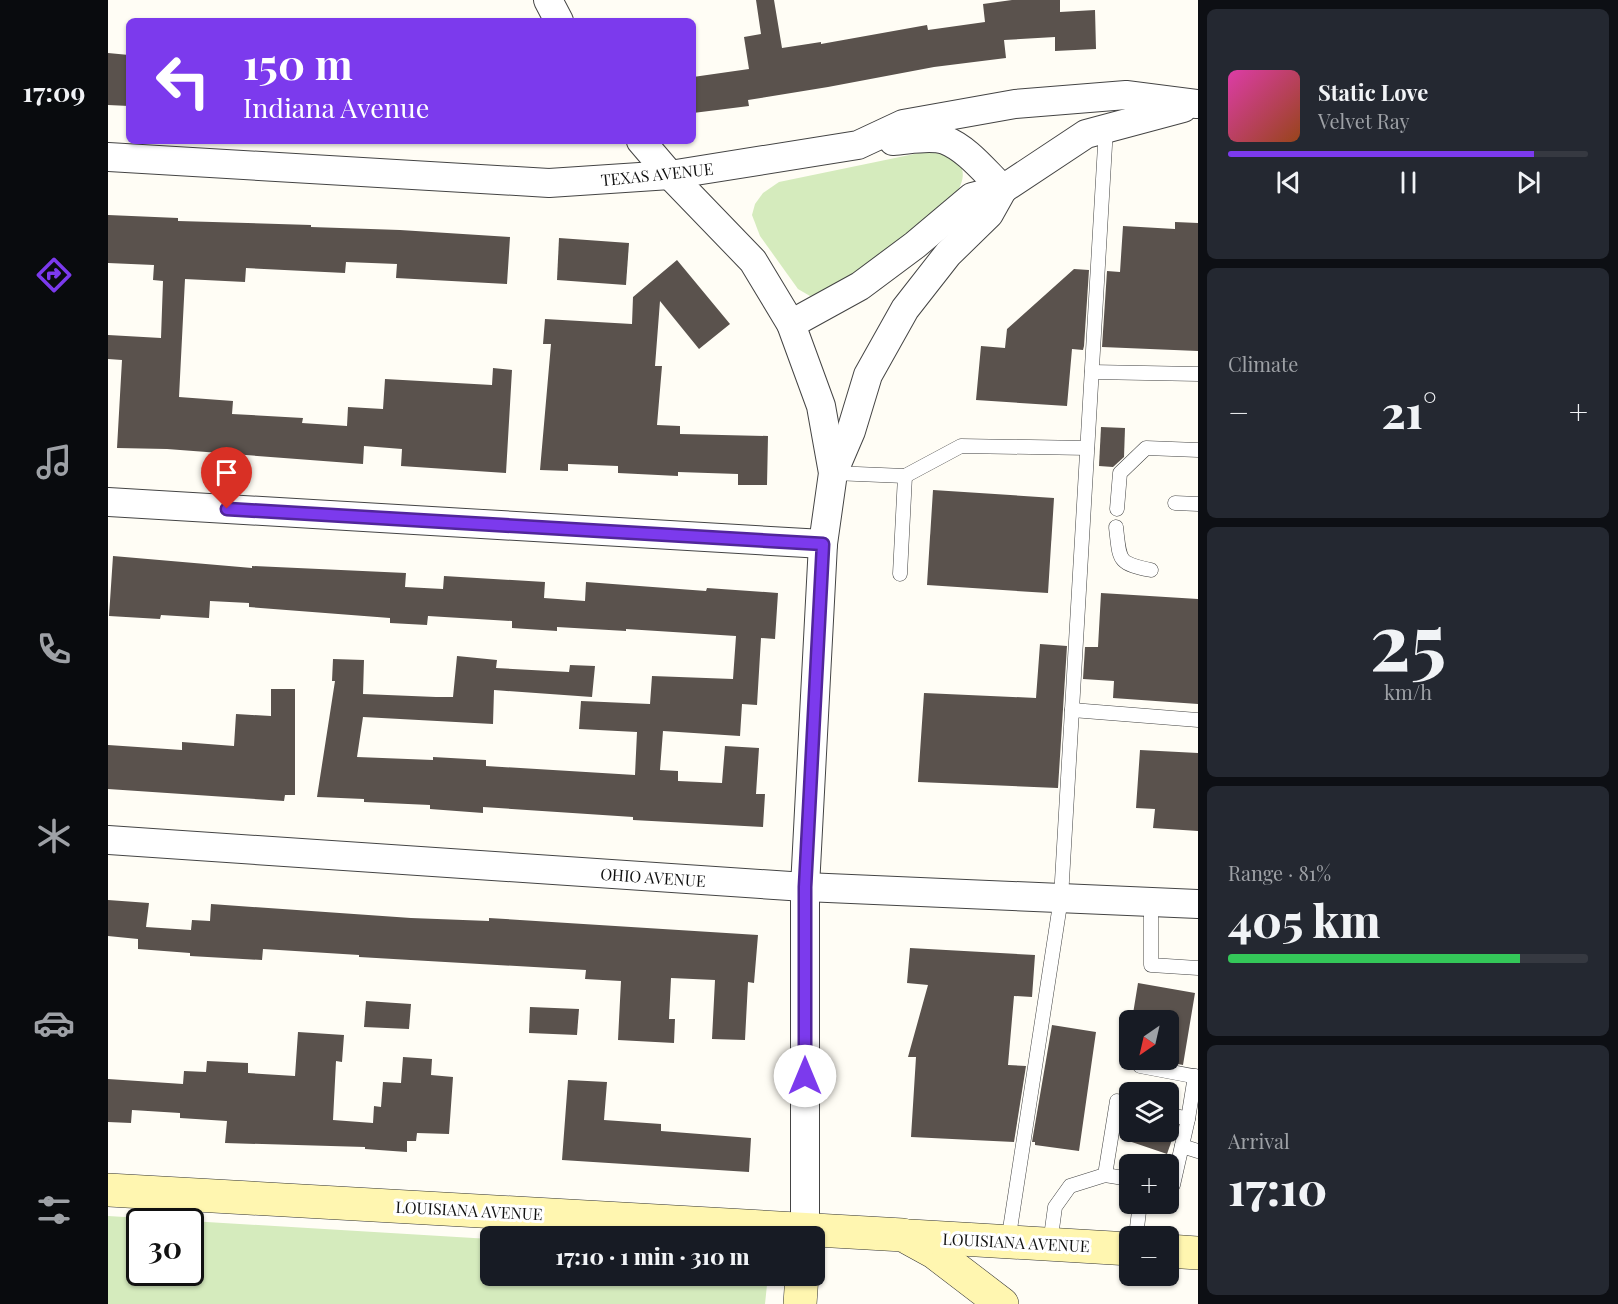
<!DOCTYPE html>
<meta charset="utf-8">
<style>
:root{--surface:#171b24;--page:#242831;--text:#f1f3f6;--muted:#9ea1a6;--line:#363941;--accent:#7c3aed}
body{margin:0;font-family:"Playfair Display",serif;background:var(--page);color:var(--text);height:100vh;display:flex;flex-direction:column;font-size:22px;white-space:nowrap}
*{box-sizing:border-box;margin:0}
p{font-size:20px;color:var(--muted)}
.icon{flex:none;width:33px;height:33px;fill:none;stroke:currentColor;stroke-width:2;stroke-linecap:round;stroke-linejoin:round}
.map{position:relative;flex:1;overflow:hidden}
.details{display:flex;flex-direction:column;gap:9px;padding:9px;background:#0d0f14;width:420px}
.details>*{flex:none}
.guide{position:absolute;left:18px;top:18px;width:570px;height:126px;border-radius:9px;box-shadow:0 2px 4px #0004;background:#7c3aed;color:#fff;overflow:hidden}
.needle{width:39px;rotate:214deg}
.fabs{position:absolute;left:1011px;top:1010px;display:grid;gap:12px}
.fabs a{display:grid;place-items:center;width:60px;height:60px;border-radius:9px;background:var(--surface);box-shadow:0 2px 4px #0004;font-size:30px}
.speed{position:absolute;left:18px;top:1208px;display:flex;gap:12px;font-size:30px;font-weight:700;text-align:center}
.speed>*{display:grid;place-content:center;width:78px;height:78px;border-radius:50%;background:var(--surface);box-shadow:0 2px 4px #0004;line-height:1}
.speed .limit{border:3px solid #111;border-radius:9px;background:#fff;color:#111}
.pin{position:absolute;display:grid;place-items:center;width:51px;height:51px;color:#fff;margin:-62px -26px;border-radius:50% 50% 50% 0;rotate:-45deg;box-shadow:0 0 6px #0007}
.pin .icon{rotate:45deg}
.me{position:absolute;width:66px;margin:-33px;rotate:0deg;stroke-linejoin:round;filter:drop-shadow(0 0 4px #0008)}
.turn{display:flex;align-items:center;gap:21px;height:126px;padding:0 18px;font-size:27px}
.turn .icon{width:78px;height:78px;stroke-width:2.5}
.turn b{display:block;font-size:42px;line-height:51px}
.big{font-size:45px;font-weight:800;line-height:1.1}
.details .tile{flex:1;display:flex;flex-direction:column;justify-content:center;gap:9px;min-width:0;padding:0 21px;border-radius:9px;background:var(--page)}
.details .dial{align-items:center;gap:0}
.dial b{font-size:78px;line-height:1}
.song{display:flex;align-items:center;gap:18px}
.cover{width:72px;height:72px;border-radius:9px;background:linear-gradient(135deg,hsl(320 70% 55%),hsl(20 70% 35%))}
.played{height:6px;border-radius:3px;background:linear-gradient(90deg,var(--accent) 85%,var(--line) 85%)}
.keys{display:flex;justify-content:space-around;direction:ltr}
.heat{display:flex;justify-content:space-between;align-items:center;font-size:33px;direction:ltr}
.charge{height:9px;border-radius:4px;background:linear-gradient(90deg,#34c759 81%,var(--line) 0)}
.trip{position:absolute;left:372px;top:1226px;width:345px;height:60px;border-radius:9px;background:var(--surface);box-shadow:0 2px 4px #0004;font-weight:800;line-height:60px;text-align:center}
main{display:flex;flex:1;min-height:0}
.tabs{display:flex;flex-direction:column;width:108px;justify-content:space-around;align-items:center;background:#090b0e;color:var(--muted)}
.tabs .icon{width:42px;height:42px}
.tabs .active{color:var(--accent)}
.tabs b{font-size:27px;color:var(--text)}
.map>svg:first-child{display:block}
.green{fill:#d5ebbd;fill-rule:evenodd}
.building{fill:#5a524d}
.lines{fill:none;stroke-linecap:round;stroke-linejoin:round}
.service-casing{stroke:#444;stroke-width:15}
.minor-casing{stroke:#444;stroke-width:30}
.secondary-casing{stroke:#333;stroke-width:34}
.service{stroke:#fff;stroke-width:14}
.minor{stroke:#fff;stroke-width:28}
.secondary{stroke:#fff6b0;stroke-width:33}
.route-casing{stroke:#51269a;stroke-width:15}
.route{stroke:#7c3aed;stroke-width:10}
.labels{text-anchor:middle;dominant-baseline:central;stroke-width:6;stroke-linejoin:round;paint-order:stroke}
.street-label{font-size:16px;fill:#111;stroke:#fff}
</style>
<main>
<nav class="tabs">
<b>17:09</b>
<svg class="icon active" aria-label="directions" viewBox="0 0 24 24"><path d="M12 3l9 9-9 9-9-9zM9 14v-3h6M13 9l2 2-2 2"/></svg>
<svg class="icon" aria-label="music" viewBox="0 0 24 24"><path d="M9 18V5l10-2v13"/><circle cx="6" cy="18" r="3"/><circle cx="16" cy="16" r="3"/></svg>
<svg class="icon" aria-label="phone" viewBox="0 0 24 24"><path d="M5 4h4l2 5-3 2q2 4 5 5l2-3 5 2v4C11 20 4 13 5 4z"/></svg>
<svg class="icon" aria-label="climate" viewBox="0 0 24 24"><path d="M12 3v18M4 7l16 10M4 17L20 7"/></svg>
<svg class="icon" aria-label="car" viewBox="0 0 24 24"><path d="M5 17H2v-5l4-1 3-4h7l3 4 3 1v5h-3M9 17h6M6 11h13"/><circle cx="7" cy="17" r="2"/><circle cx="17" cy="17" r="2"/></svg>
<svg class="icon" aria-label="filters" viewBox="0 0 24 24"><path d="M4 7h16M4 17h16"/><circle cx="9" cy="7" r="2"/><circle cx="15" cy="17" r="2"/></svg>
</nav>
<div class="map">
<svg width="1090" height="1304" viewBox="0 0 1090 1304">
<rect width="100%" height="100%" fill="#fffdf5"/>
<!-- green -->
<g class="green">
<path d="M816 152C843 153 867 163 848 194L785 249 715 293 702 296 690 289 652 236 644 215 647 204 655 193 671 182Z"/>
<path d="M0 1216 382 1239V1275H660L657 1304H0ZM32 1221H82V1272H32Z"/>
</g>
<!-- building -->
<g class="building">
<path d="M648 0H666L674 48 713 42V44L819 25 820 30 877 22 875 4 904 0H952V12L987 10 988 49 947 51V37L896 40 898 58 826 67 720 87 640 100 641 106 585 113V77L641 69 636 37 653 34Z"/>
<path d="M0 53 21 55V106L0 105Z"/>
<path d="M0 215 70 218V221L203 225V227L292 230 402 237 399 284 288 278 289 264 238 262 237 273 138 268 137 282 77 279 71 397 125 401 124 414 195 418 194 423 239 426 240 407 275 409 277 379 384 385 385 368 404 370 398 473 293 466 294 449 256 446 255 464 59 449 9 448 14 360 0 359V335L53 338 55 281 45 280 46 265 0 263Z"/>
<path d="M1067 222 1090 223V351L994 347 999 271 1012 272 1015 226 1067 229Z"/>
<path d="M451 238 521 243 518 285 449 280Z"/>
<path d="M569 260 622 324 591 349 552 301 547 366H554L549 425 572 426V434L660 436 659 485H630V474L570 472V476L510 473V466L460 464V471L432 470 443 344H435L437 319 524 324 525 297Z"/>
<path d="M966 269 981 270 976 346 975 350 964 349 959 406 868 400 873 346 897 348 899 329Z"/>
<path d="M993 427 1017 428 1016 457 1005 467 991 466Z"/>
<path d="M825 490 946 498 940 593 819 585Z"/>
<path d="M5 556 144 568V566L298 573 297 587 335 589 336 576 437 582 436 598 477 601 478 582 598 591 599 588 670 593 667 639 653 638 649 705 634 704 632 736 555 731 552 770 570 771V781L614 783 617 746 651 748 648 794H657L655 827 525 820V817L375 807V813L322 809V805L256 802V799L209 797 227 681H224L225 659 256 660 255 694 328 697H345L349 656 389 660 388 668 461 672 462 665 487 666 484 697 386 690 385 724 255 717 249 757 325 760V757L378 760V766L527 775 529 732 471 729 473 701 542 704 544 676 625 679 628 636 518 629V631L449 627V631L404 628V621L320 616 319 625 282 623V618L141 607V603L102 601 101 618 53 615 52 619 1 616Z"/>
<path d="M993 593 1090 599V704L1005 698 1006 681 975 679 977 647H990Z"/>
<path d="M932 644 959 646 950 788 810 782 816 693 928 698Z"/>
<path d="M163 689H187V795H177L176 801 0 789V745L74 750V742L126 746 128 714 163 716Z"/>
<path d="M1032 750 1090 753V831L1045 828 1047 809 1028 808Z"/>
<path d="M0 900 41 903 38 927 83 930 84 920 102 921 103 904 303 918 381 921V918L650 935 646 983 640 982 637 1040 604 1039 607 980 563 978 561 1019H567L566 1043 510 1040 513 981 477 979 478 970 251 957V955L155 949 154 960 82 956V953L30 949V939L0 936Z"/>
<path d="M802 948 927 955 924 997 906 996 900 1065 918 1066 906 1142 803 1137 808 1057H800L820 985 799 983Z"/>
<path d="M1030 983 1087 993 1075 1065 1060 1062V1020H1024Z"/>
<path d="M258 1001 303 1004 301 1029 256 1027Z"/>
<path d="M422 1007 471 1009 469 1035 421 1033Z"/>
<path d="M944 1025 988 1032 971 1151 927 1145V1142H924Z"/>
<path d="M190 1032 236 1035 234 1062 228 1061 225 1120 265 1123 266 1106 273 1107 275 1082 293 1083 295 1057 324 1059 323 1075 345 1077 341 1134 309 1133 308 1141H299V1152L257 1149V1147L117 1143 119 1121 72 1118V1113L24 1110 23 1123 0 1122V1079L75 1084 76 1071 98 1072 99 1061 140 1063V1073L187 1076Z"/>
<path d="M460 1080 499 1082 496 1120 553 1124V1131L643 1138 641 1172 454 1160Z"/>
<path d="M1013 1131H1067L1059 1154 1012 1138Z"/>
</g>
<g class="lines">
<!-- service casing -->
<g class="service-casing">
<g id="service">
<path d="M984 372 1090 374"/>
<path d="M725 473 797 476 792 574"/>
<path d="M797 476 853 446 979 448"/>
<path d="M1067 503 1090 504"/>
<path d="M1009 509 1012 473 1038 448 1090 450"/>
<path d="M1008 527C1012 561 1009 563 1043 570"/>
<path d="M964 710 1090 720"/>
<path d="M1043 901V965L1090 968"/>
<path d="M1032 1066 1090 1077"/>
<path d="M1022 1104 1009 1101 997 1175 1022 1179"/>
<path d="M1060 1114 1080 1119 1065 1185 1060 1184"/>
<path d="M1080 1119 1087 1076"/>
<path d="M1074 1146 1090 1151"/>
<path d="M1028 1236 1032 1203"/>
<path d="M900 1242 953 898 998 128"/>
<path d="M942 1244 947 1207 962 1186 997 1175"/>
</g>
</g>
<!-- minor casing -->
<g class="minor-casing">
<g id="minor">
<path d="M440 0 451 21"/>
<path d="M533 141 562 175 645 261 683 324 713 406 725 473 715 544 697 887V1229"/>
<path d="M785 141C801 140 822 135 837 140 860 149 878 173 895 189"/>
<path d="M0 157 441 183 562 175 750 145 795 124 907 104 1018 95 1089 104"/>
<path d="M683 324 752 286 807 245 864 197 895 189 978 134 1075 108"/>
<path d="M725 473 743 431 760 375 797 309 840 254 881 214 895 189"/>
<path d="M0 502 715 544"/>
<path d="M0 840 697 887 1090 904"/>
</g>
</g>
<!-- secondary casing -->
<g class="secondary-casing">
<g id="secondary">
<path d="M0 1190 795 1235 826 1252 894 1304"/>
<path d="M802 1236 1022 1249"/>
<path d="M1060 1251 1090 1253"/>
<path d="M692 1304 694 1275"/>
</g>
</g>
<!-- service -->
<use href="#service" class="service"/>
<!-- minor -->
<use href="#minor" class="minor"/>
<!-- secondary -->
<use href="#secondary" class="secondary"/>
</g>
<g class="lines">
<!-- route casing -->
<g class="route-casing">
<path id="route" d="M119 509 715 544 697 887V1076"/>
</g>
<!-- route -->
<use href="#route" class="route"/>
</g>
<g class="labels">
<!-- street labels -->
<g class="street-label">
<text transform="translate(549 174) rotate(-6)">TEXAS AVENUE</text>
<text transform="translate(545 877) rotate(4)">OHIO AVENUE</text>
<text transform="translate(361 1210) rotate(3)">LOUISIANA AVENUE</text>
<text transform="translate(908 1242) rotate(3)">LOUISIANA AVENUE</text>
</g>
</g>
</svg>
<div class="fabs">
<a><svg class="needle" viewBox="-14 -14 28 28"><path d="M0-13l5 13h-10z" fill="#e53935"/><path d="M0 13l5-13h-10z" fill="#9ea1a6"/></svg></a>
<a><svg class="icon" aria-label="layers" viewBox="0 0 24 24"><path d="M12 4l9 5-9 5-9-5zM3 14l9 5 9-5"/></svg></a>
<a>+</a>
<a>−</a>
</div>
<div class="speed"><div class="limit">30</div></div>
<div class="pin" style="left:119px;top:509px;background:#d93025"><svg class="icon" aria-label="arrive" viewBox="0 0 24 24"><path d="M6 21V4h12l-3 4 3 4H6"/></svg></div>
<svg class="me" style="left:697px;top:1076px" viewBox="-20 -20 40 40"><circle r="19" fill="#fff"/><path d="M0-13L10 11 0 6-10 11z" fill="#7c3aed"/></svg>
<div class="trip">17:10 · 1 min · 310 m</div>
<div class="guide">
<div class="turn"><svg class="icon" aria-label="left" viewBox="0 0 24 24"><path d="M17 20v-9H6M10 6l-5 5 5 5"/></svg><div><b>150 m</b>Indiana Avenue</div></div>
</div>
</div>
<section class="details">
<div class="tile">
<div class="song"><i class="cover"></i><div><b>Static Love</b><p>Velvet Ray</p></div></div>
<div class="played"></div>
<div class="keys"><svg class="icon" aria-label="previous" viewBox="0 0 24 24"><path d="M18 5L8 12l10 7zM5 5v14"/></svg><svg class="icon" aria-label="pause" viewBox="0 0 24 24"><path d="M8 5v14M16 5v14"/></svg><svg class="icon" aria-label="next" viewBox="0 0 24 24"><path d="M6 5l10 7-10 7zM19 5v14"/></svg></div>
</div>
<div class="tile"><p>Climate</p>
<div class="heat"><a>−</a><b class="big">21°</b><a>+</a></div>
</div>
<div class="tile dial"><b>25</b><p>km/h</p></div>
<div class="tile"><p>Range · 81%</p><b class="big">405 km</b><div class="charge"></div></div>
<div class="tile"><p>Arrival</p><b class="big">17:10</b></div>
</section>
</main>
